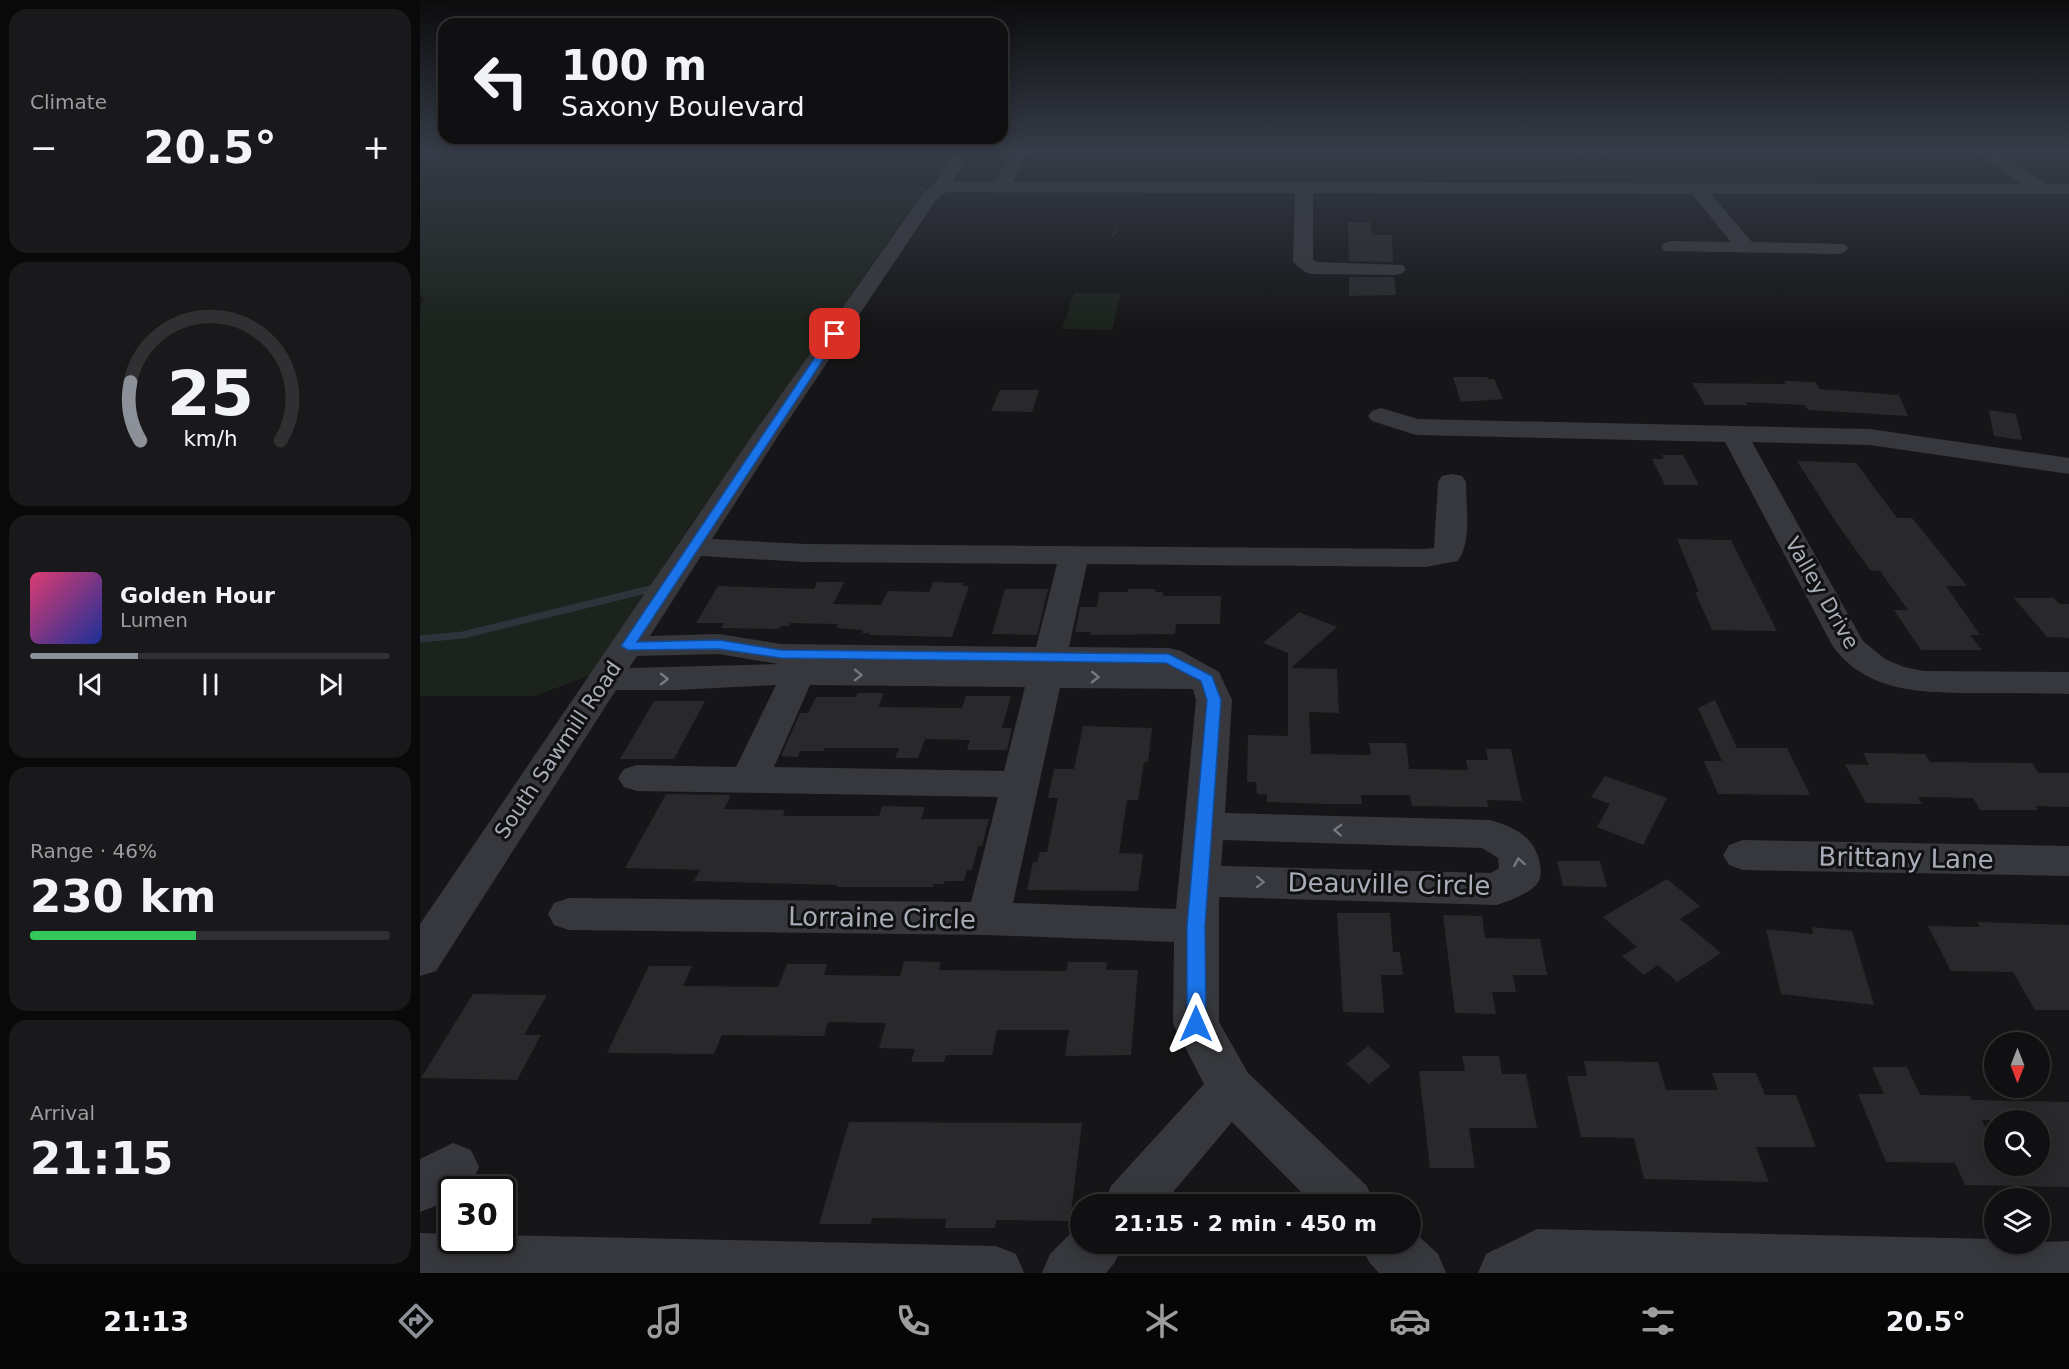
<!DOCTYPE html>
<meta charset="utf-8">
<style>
:root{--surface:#101012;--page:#19191b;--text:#f1f3f6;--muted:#9c9d9f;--line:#303032;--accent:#8c9099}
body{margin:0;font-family:"DejaVu Sans",sans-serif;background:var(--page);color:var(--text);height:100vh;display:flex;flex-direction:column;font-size:22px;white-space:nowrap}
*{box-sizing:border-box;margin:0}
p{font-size:20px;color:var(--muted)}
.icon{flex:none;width:33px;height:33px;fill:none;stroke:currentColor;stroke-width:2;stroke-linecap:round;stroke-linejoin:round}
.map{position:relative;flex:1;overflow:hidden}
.details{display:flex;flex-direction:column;gap:9px;padding:9px;background:#09090a;width:420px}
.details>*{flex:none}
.hud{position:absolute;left:18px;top:18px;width:570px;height:126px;border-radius:18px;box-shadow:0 3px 15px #0003,0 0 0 2px var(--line);background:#101012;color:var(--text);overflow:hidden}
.needle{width:39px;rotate:180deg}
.controls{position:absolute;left:1564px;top:1032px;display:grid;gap:12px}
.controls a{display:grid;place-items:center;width:66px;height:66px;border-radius:50%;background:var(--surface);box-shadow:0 3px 15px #0003,0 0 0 2px var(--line);font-size:30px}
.speed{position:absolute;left:18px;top:1176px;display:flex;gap:12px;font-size:30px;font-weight:700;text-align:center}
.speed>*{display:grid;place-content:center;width:78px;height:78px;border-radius:50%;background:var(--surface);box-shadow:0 3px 15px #0003,0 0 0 2px var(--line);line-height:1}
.speed .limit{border:3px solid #111;border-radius:9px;background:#fff;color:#111}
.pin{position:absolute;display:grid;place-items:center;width:51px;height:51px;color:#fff;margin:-26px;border-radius:12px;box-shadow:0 3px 9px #0006}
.me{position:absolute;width:66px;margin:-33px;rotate:0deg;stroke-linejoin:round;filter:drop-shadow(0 0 4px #0008)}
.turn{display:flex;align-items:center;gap:21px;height:126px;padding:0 24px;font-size:27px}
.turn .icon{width:78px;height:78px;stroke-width:2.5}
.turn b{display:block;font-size:42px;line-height:51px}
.big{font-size:45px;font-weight:700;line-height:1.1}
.details .card{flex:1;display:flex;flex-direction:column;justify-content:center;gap:9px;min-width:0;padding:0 21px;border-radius:18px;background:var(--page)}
.details .dial{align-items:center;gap:0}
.dial svg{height:156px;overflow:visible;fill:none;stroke:var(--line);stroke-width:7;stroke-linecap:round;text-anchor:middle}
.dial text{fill:var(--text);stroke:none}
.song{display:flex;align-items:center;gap:18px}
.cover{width:72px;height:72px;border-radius:9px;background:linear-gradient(135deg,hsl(340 70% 55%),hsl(230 70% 35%))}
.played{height:6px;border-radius:3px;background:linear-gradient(90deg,var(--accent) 30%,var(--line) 30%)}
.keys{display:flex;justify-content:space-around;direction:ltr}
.heat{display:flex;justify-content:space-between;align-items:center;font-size:33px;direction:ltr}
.charge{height:9px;border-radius:4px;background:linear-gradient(90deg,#34c759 46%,var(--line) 0)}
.trip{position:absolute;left:650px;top:1194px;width:351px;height:60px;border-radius:30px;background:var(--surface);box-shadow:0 3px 15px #0003,0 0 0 2px var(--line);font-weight:700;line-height:60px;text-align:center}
.dock{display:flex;height:96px;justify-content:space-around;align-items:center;background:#060607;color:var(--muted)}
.dock .icon{width:42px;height:42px}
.dock .current{color:var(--accent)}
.dock b{font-size:27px;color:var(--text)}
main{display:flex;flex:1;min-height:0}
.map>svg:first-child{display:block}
.green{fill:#1c231d}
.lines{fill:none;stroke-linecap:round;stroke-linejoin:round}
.stream{stroke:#2c353c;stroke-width:7}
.building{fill:#29292c;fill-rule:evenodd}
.path{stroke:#3d3f44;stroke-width:2;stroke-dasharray:1.5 2;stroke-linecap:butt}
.minor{fill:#37383d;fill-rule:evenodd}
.oneway{stroke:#757881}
.route{fill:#1a73e8;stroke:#114b97;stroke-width:1.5}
.labels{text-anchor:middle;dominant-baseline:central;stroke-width:6;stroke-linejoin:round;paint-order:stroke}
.street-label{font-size:21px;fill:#a8adb8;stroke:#111113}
.near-street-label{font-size:26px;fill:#a8adb8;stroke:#111113}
</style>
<main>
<section class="details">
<div class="card"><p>Climate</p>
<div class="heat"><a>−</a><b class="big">20.5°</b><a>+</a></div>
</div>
<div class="card dial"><svg viewBox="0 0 100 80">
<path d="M14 69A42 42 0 1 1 86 69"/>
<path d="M14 69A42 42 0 0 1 9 39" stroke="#8c9099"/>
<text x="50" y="56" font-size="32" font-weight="700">25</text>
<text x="50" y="72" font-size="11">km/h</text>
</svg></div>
<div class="card">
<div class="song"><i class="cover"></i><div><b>Golden Hour</b><p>Lumen</p></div></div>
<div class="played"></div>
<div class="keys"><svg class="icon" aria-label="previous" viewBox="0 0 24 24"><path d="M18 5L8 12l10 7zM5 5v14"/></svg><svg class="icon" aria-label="pause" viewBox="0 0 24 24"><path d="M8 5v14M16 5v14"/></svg><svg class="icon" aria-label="next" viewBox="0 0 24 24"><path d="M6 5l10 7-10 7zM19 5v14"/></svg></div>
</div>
<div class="card"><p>Range · 46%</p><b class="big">230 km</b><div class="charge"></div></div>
<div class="card"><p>Arrival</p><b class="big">21:15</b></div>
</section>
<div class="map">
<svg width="1649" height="1273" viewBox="0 0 1649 1273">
<rect width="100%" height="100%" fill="#161618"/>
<!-- green -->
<g class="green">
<path d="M1131 149H1250L1217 150 1174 159 1159 157Z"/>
<path d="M0 182 506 187 263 536 172 675 114 696H0V308L5 298 0 296Z"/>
<path d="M654 293H701L692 330 642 329Z"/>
</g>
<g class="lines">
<!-- stream -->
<path class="stream" d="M0 639 43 635 234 588"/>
</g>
<!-- building -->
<g class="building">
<path d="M928 222H950L952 235H972L973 262 929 261Z"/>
<path d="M929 277H974L976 295 929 296Z"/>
<path d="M1033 377H1067L1068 379H1074L1083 399 1041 402Z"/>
<path d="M1364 381 1395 382 1400 389 1479 395 1488 416 1388 410 1385 405 1326 402 1328 405H1285L1272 383 1366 384Z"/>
<path d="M580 390H619L612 412 571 411Z"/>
<path d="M1569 410 1596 414 1602 440 1574 436Z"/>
<path d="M1242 455H1263L1279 485H1245L1232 459H1244Z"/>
<path d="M1377 461 1436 463 1477 518H1492L1547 586H1526L1560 635H1550L1562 650H1501L1474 610H1488L1460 571 1450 570 1414 519Z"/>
<path d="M1257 539 1311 540 1357 631 1292 630 1275 592H1279Z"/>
<path d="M397 582H424L413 604 461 605 468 591 509 592 513 582 543 583 542 586H549L532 637 449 635 450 633H442L443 630 416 628 418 624 370 623 369 626H361L359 629 301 628 304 623H276L298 586 394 589Z"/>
<path d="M585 589H628L617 635 572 634Z"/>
<path d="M708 589H736L735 592H743V596H801L800 624H756L755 634 670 635V632H655L660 607H677L679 592H708Z"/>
<path d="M1594 598H1634L1639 604H1649V638L1627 637Z"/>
<path d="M879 612 917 627 871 668 917 669 919 713 889 712 891 754 951 755 949 743H986L989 769 1048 770 1046 760H1068L1066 749H1091L1102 801 1067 800 1068 807 992 806 990 795H941L942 804H906L847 802V794H837L836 782H827L828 735 868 736V653L843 643Z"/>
<path d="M438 693H464L458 707 542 708 546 696H591L582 728H592L587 750H547L550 740 505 739 498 758H475L479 748H405L404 751H380L378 757 361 756 380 713H388L396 697H436Z"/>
<path d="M1295 700 1317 748H1367L1390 795 1298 794 1284 761H1302L1278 708Z"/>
<path d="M234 701H285L254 759H200Z"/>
<path d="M663 726 732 728 728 762H724L718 800H707L699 853 723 854 718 891 607 890 613 862H617L620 852H627L638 798H628L634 769H654Z"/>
<path d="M1443 753 1505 754 1510 762 1612 763 1619 773H1649V807L1615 806 1618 810H1560L1553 798 1498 797 1502 804 1446 803 1425 764 1449 765Z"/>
<path d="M1185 776 1247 798 1223 845 1177 827 1190 804 1171 797Z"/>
<path d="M246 794 311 795 304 809 365 810 363 816H459L462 806 505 807 501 819H569L562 846H558L552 870H547L544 881H525L524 884H514L513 887H417V885L274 881 280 870 205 868Z"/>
<path d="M1137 861H1180L1187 887 1143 886Z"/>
<path d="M1247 879 1280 906 1260 919 1301 953 1257 982 1238 965 1224 975 1202 956 1217 947 1183 917Z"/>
<path d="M917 913H970L973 952H980L983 975H961L964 1013 923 1012Z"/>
<path d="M1023 915 1062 916 1065 938 1120 939 1127 975H1093L1096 992H1072L1076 1014 1035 1013Z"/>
<path d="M1557 922 1649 925V1010H1615L1593 972 1531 971 1508 926 1560 927Z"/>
<path d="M1392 927 1432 931 1454 1005 1361 994 1346 929 1393 934Z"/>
<path d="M484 961 521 962 519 970 647 971 648 962H687L686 970H718L711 1055 645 1056 649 1030H577L572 1055H526L524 1062H491L495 1049 459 1048 466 1023 408 1022 404 1036 302 1035 294 1054 187 1053 229 966H272L263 986 358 987 367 964H407L404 975 480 976Z"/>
<path d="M53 994 127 995 104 1035H121L97 1080 1 1078Z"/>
<path d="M948 1046 971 1066 949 1084 926 1064Z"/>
<path d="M1042 1056H1079L1082 1074H1106L1117 1128H1049L1055 1168H1010L999 1071H1045Z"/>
<path d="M1164 1061 1238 1062 1246 1090H1298L1292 1073H1336L1345 1095H1376L1396 1147H1336L1349 1182 1224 1179 1214 1138 1161 1137 1147 1076H1167Z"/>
<path d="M1452 1067H1487L1500 1095 1550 1096 1552 1100 1649 1102V1187L1545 1185 1535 1163 1466 1162 1438 1094H1464ZM1562 1120H1620V1166H1575V1147Z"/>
<path d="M429 1122 662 1123 650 1221 576 1220 575 1228H525L526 1219 452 1218 451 1224H399Z"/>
</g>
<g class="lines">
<!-- path -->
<path class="path" d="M693 236 697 226"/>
<!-- minor -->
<g class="minor">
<path d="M534 149H550L533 182H575L593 149H609L592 182 1602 184 1552 149H1571L1626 184H1649V194H1291L1332 242 1425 244 1428 248 1425 252 1418 254 1244 251 1241 247 1244 243 1251 241 1311 242 1272 194 893 193V260L897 262 983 265 986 269 983 273 976 275 892 274 885 272 873 262 875 193 526 192 516 200 360 433 292 539 385 544 1005 549 1014 548 1018 482 1022 476 1032 474 1042 476 1046 482C1046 506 1052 541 1038 561L1005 567 667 564 649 647 749 648 761 651 799 672 812 700 805 813 1070 820C1095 827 1115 837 1120 864 1121 872 1122 879 1115 886 1106 895 1089 901 1077 905L799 897V1022L828 1073 947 1186 954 1204H893L812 1122 743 1204H684L691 1186 784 1084 753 1024 754 942 568 935 149 930 134 925 128 914 134 903 149 898 551 902 578 797 217 791 204 787 198 778 204 769 217 765 316 767 356 685 257 690H196L16 971 0 976V924L334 433 504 192 515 184ZM281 556 385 562 637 564 616 647 361 644 299 634 230 636ZM299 654 358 664 209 668 217 656ZM390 685 605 687 584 771 354 767ZM640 688 773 689 776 700 756 909 593 903ZM803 840 1062 848 1078 858 1079 868 1071 873 801 866Z"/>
<path d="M961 408 998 419 1450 429 1649 458V474L1450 445 1332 442 1443 641 1465 659 1484 667 1504 671 1649 672V694C1619 693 1590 693 1560 693 1507 693 1446 694 1412 645L1305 442 996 435 952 421 948 416 952 411Z"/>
<path d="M1323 840 1649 846V876L1323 870 1309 865 1303 855 1309 845Z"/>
<path d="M33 1143 51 1150 59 1167C52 1182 49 1190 32 1190V1197L18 1205 0 1212V1159Z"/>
<path d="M660 1224V1244H703L695 1262 686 1273H622L630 1254Z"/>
<path d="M990 1228 1018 1254 1026 1273H959L949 1262 941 1244H990Z"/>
<path d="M1117 1229 1575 1239V1244L1649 1241V1273H1058L1066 1254Z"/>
<path d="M0 1233 32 1234V1240H82V1235L576 1246 596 1254 604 1273H0Z"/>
</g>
</g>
<!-- one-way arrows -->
<defs><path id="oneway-chevron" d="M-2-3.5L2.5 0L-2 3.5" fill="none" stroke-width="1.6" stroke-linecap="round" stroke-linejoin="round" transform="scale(1.5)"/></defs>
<g class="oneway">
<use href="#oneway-chevron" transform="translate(438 675) rotate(1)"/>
<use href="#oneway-chevron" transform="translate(675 677) rotate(1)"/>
<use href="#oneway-chevron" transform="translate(244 679)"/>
<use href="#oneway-chevron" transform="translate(918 830) rotate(-178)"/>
<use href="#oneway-chevron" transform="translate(1099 862) rotate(-100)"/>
<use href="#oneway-chevron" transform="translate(840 882) rotate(2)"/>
</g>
<!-- sky -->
<linearGradient id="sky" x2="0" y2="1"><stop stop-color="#0c0c0d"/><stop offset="0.46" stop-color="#363c48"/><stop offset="1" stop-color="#363c48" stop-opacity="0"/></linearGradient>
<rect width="1649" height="327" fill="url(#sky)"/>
<!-- route -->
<path class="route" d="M412 332 420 334 217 642 299 640 361 650 749 654 792 676 801 700 785 926 786 1024 783 1030 776 1032 769 1030 767 1024V926L787 700 781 681 746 663 361 658 299 649 208 650 201 646Z"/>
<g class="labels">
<!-- street labels -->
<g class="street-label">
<text transform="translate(1402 593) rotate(60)">Valley Drive</text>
<text transform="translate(138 750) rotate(-56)">South Sawmill Road</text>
</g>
<!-- near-street labels -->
<g class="near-street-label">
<text transform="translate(1486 858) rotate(1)">Brittany Lane</text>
<text transform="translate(969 884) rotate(1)">Deauville Circle</text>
<text transform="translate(462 918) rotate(1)">Lorraine Circle</text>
</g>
</g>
</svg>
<div class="controls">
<a><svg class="needle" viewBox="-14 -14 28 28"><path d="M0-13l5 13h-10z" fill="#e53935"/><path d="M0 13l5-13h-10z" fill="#9c9d9f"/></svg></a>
<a><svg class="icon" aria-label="search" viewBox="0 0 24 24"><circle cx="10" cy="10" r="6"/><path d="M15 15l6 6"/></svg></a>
<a><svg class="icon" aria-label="layers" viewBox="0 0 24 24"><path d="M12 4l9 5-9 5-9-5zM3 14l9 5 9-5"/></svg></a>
</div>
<div class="speed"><div class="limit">30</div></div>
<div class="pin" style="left:415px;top:334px;background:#d93025"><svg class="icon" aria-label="arrive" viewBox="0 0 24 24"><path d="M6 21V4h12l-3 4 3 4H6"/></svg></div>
<svg class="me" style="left:776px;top:1024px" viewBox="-20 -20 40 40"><path d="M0-17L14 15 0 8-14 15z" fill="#1a73e8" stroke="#fff" stroke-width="4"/></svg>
<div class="trip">21:15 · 2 min · 450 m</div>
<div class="hud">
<div class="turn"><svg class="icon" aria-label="left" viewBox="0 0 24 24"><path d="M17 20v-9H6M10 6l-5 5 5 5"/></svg><div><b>100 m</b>Saxony Boulevard</div></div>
</div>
</div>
</main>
<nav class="dock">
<b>21:13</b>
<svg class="icon current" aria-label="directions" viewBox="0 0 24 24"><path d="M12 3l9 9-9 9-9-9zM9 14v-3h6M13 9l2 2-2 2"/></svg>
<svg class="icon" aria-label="music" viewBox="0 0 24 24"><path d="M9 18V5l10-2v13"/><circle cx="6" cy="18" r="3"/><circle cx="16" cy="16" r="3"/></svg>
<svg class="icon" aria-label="phone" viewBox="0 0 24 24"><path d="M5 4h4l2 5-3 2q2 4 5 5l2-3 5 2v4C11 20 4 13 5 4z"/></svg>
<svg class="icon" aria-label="climate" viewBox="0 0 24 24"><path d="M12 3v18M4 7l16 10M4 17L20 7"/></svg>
<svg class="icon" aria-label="car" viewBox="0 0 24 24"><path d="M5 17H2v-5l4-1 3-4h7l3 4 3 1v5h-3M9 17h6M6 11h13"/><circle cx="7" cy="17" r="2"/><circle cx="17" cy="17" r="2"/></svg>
<svg class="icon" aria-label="filters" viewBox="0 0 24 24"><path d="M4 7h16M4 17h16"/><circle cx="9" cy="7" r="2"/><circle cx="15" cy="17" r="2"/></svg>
<b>20.5°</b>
</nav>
